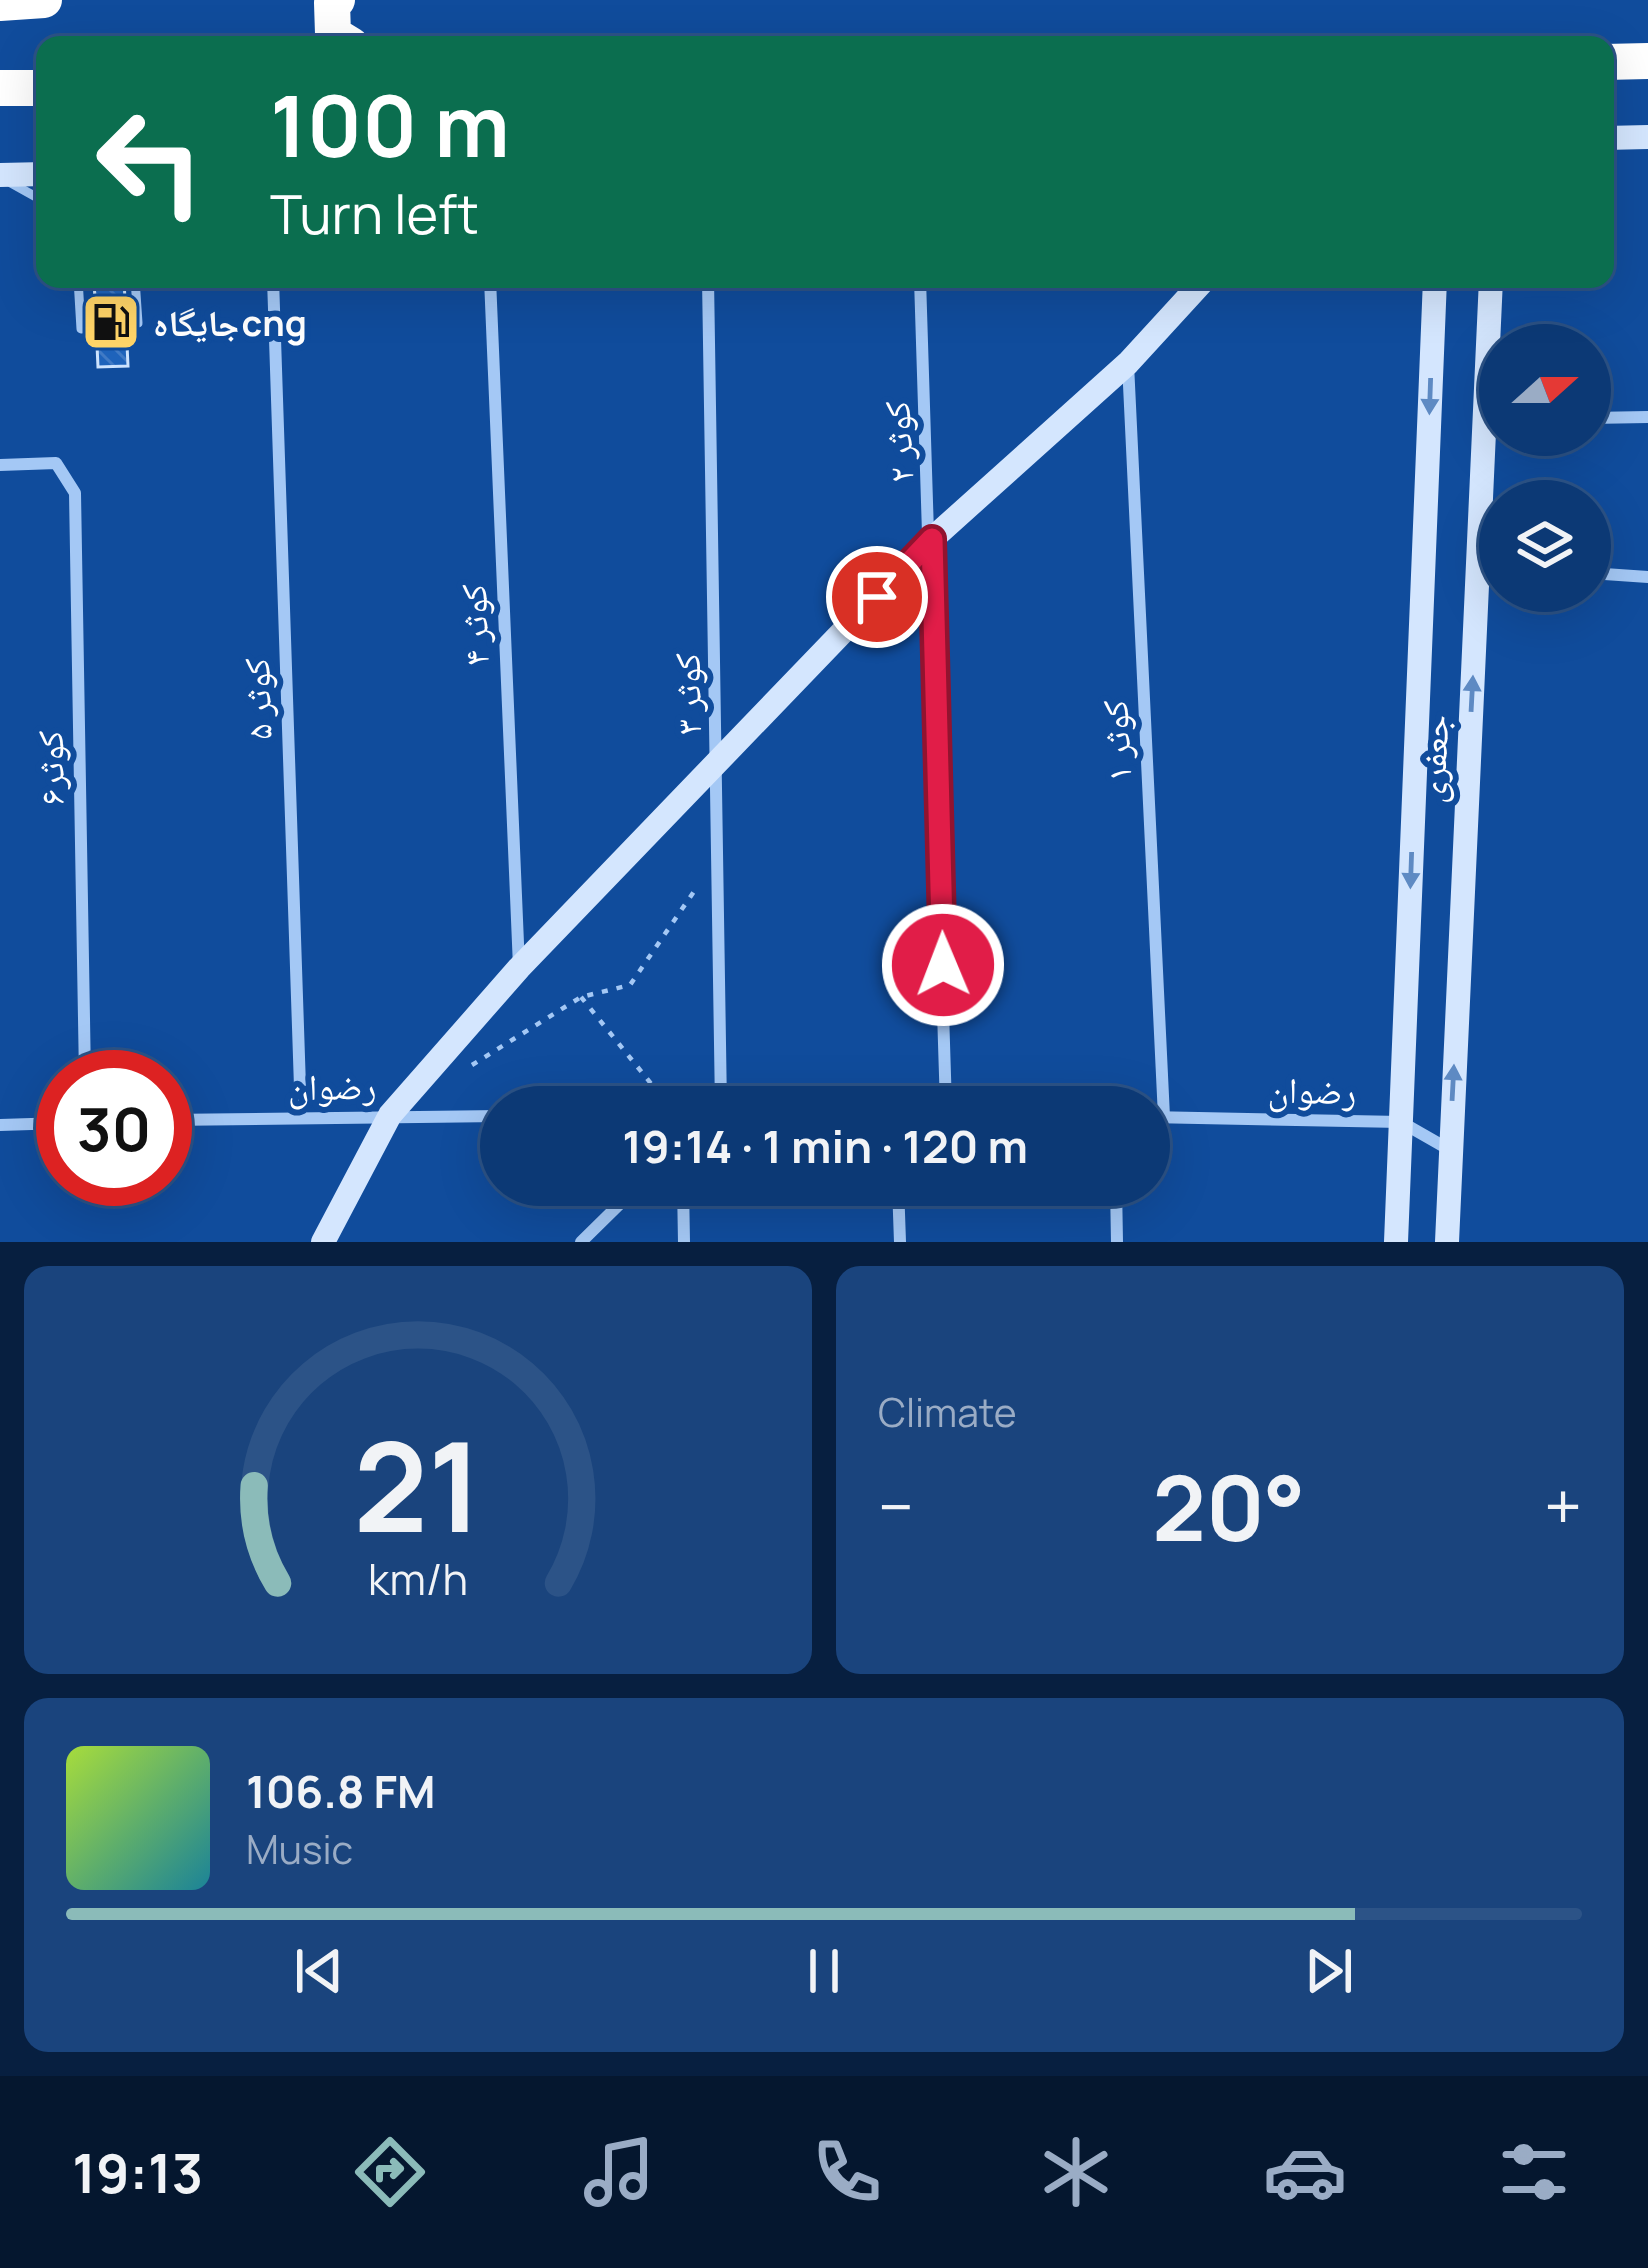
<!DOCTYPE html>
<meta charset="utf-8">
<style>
:root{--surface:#0c3975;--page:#1a447d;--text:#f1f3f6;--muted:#9aacc5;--line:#2c5387;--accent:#8bbbb9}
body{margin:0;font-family:Manrope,"Noto Naskh Arabic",sans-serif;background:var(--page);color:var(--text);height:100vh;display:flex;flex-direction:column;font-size:45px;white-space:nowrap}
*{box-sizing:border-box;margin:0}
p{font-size:39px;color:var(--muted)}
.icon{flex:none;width:66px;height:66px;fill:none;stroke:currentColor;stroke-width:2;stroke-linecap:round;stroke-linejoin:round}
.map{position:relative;height:1242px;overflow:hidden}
.details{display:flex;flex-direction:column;gap:24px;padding:24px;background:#071f40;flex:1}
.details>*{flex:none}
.hud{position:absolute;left:36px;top:36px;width:1578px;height:252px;border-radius:24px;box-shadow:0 12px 48px #0002,0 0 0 3px var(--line);background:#0b6e4f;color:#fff;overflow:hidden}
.needle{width:78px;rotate:69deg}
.fabs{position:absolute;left:1479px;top:324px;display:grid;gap:24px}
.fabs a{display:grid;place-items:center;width:132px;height:132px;border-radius:50%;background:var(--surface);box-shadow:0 12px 48px #0002,0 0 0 3px var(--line);font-size:60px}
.speed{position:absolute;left:36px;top:1050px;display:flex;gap:24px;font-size:60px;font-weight:700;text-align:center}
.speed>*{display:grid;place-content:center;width:156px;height:156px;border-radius:50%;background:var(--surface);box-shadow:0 12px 48px #0002,0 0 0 3px var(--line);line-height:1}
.speed .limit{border:18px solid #d22;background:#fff;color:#111}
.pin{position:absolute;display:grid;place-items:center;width:102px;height:102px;color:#fff;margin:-51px;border:6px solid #fff;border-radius:50%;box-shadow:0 3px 12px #0007}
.me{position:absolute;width:132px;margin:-66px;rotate:359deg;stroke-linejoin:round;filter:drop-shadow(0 0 9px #0008)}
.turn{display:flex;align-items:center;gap:42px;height:252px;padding:0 36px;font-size:54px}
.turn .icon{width:156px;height:156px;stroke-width:2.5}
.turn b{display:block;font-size:84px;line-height:102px}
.big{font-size:90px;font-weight:700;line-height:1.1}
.details .tile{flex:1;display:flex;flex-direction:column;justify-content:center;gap:18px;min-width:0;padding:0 42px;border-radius:24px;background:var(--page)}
.details .dial{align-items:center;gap:0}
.dial svg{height:312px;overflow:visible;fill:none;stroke:var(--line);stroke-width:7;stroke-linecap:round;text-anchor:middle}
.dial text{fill:var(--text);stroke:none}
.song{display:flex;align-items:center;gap:36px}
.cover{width:144px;height:144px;border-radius:18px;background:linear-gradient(135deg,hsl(80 70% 55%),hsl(190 70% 35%))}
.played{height:12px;border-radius:6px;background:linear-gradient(90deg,var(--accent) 85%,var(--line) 85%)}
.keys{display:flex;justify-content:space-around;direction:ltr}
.heat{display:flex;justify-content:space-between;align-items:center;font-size:66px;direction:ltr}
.details .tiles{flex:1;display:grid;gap:24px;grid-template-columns:1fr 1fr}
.tile:last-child{grid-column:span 2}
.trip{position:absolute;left:480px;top:1086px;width:690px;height:120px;border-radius:60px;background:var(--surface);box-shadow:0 12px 48px #0002,0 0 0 3px var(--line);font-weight:700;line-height:120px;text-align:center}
.tab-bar{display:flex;height:192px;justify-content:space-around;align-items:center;background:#05172f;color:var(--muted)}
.tab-bar .icon{width:84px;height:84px}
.tab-bar .selected{color:var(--accent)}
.tab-bar b{font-size:54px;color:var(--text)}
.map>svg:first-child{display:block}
.building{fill:url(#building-back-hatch);stroke:#cde3fe;stroke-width:3}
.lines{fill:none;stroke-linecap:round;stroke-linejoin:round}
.path{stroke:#a4c8f5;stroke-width:4.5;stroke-dasharray:6 9;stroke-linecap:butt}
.lane{stroke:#a4c8f5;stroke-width:9}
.street{stroke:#a4c8f5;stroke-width:12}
.secondary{stroke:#d4e6fe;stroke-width:24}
.highway{stroke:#fff;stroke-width:36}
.oneway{fill:#5e8ac3}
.route-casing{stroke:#92132f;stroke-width:30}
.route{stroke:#e11d48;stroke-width:21}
.labels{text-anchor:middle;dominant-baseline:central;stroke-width:12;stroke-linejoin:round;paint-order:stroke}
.poi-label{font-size:36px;font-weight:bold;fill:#fff;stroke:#104c9c;text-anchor:start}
.street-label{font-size:36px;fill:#fff;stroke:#104c9c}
</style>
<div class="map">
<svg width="1648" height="1242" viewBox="0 0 1648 1242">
<defs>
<pattern id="building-back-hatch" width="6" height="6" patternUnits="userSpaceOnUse" patternTransform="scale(3)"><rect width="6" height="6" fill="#1e63bb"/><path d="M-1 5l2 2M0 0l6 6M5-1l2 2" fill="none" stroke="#407ac5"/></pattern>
</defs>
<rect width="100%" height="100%" fill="#104c9c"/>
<!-- building -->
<path class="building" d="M94 279H124L128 366 98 367Z"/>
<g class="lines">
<!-- path -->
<g class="path">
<path d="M581 997 670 1107"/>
<path d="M472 1065 581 997 630 985 695 890"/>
</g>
<!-- lane -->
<g class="lane">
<path d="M11 183 45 202"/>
<path d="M78 279 81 329 138 323 135 279"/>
</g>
<!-- street -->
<g class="street">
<path d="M273 279 301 1117"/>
<path d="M490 279 519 967"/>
<path d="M708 279 721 1107"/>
<path d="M920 279 946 1107"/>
<path d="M1128 364 1164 1117"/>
<path d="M1590 418 1648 417"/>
<path d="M0 465 56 463 75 493 85 1077"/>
<path d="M1590 573 1648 577"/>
<path d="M1149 1117 1401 1122 1450 1150"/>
<path d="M165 1120 501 1116"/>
<path d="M0 1125 63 1123"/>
<path d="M683 1185 684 1242"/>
<path d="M898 1185 900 1242"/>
<path d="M1116 1185 1117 1242"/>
<path d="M581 1242 639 1185"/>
</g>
<!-- secondary -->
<g class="secondary">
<path d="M1605 138 1648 137"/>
<path d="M0 175 45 174"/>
<path d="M323 1242 390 1115 519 968 932 539 1128 363 1205 279"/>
<path d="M1396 1242 1435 279"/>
<path d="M1447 1242 1491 279"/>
</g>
<!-- highway -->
<g class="highway">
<path d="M337 0 332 3 333 34 351 45"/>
<path d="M0 3 44 0"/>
<path d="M1605 62 1648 61"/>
<path d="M0 88H45"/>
</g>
</g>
<!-- one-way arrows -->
<defs><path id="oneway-solid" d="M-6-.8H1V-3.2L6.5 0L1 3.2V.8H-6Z" transform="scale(3)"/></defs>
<g class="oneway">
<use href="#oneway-solid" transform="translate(1430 396) rotate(92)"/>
<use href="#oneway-solid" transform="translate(1472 694) rotate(-87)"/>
<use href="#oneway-solid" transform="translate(1411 870) rotate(92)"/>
<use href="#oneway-solid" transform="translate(1453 1083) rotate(-87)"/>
</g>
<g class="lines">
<!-- route casing -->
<g class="route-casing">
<path id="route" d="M877 597 932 539 943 965"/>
</g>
<!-- route -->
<use href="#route" class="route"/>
</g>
<!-- icons -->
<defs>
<g id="fuel-square" transform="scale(3)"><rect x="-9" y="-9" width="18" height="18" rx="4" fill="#ffd468" stroke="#104c9c"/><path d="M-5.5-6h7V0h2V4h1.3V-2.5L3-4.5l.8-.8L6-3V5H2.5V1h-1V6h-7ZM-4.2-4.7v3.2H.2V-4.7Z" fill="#111"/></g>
</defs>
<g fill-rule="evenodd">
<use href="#fuel-square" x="111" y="322"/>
</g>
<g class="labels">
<!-- poi labels -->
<g class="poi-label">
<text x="153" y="322">جایگاهcng</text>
</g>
<!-- street labels -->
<g class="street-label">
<text transform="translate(898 442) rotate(-93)">کوثر ۲</text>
<text transform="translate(474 625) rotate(-92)">کوثر ۴</text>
<text transform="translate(687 694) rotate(-91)">کوثر ۳</text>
<text transform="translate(257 699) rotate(-92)">کوثر ۵</text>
<text transform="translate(1116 741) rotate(-93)">کوثر ۱</text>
<text transform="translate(1433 759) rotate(-87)">جعفری</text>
<text transform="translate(50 768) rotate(-91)">کوثر۶</text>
<text transform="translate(332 1086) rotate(-1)">رضوان</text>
<text transform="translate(1312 1090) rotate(1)">رضوان</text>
</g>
</g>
</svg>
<div class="fabs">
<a><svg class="needle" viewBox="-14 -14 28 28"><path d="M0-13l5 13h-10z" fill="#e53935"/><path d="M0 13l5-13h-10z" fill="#9aacc5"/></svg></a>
<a><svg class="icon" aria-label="layers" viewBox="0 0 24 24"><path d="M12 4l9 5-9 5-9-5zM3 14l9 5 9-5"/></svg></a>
</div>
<div class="speed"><div class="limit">30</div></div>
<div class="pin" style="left:877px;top:597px;background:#d93025"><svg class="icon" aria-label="arrive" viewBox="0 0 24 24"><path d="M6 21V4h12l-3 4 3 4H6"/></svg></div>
<svg class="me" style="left:943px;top:965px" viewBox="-20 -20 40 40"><circle r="17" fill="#e11d48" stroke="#fff" stroke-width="3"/><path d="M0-11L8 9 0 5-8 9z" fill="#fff"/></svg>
<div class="trip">19:14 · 1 min · 120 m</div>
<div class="hud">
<div class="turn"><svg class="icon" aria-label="left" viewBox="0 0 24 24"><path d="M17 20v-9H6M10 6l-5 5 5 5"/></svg><div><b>100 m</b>Turn left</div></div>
</div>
</div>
<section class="details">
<div class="tiles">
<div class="tile dial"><svg viewBox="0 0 100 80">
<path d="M14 69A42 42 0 1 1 86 69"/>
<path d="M14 69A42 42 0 0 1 8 44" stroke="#8bbbb9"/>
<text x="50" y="56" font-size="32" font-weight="700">21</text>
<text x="50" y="72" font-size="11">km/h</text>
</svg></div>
<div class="tile"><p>Climate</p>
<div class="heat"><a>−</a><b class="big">20°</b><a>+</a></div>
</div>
<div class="tile">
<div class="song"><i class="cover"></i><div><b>106.8 FM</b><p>Music</p></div></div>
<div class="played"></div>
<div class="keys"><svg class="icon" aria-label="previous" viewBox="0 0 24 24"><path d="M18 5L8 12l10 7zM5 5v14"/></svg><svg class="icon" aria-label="pause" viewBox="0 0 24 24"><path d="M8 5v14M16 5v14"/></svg><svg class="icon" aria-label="next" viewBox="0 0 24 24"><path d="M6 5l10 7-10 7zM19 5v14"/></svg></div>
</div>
</div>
</section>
<nav class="tab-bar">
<b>19:13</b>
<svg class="icon selected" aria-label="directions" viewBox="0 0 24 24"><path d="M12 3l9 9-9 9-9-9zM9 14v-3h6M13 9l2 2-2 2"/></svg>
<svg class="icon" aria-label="music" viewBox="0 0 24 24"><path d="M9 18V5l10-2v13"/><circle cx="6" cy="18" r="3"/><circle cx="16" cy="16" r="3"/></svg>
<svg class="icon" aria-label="phone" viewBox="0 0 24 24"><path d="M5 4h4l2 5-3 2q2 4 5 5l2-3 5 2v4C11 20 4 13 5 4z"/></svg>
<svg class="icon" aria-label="climate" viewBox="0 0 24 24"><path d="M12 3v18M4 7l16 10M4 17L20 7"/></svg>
<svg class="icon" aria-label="car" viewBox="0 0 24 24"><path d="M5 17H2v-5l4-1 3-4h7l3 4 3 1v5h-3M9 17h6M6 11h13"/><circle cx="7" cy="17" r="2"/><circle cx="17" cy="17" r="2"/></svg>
<svg class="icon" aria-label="filters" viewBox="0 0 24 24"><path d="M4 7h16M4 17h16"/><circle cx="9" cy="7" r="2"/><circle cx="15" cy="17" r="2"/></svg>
</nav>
